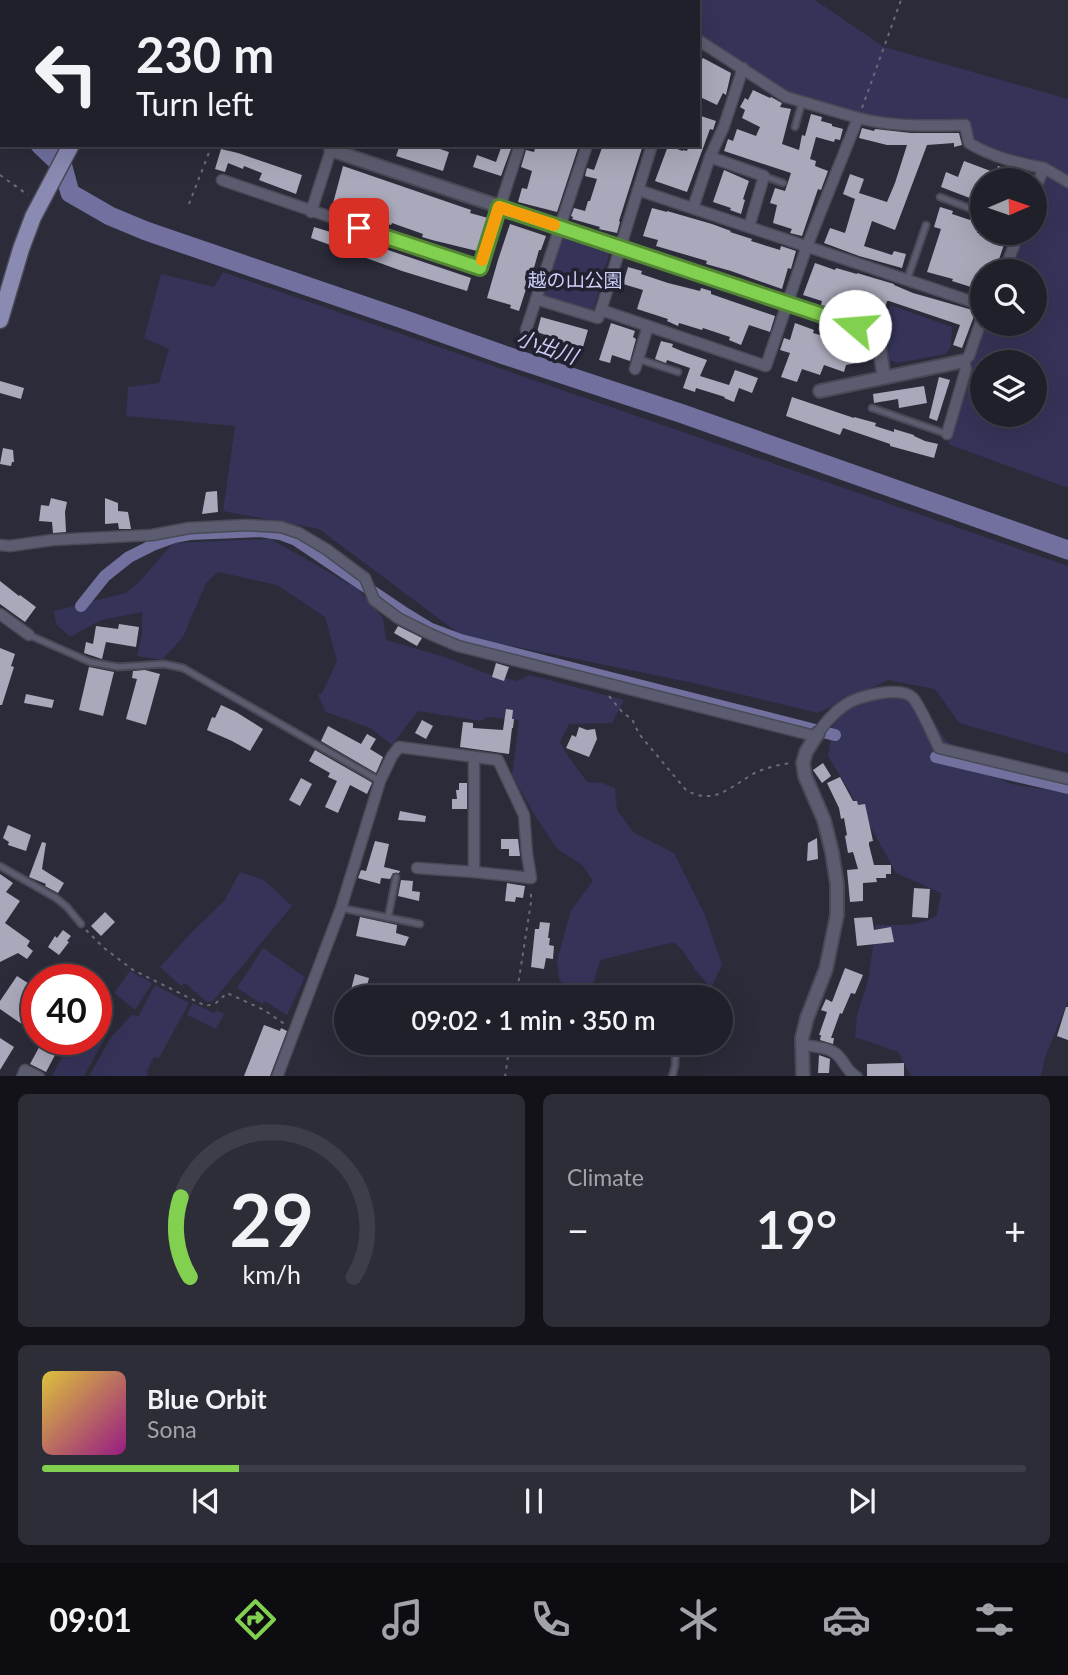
<!DOCTYPE html>
<meta charset="utf-8">
<style>
:root{--surface:#20202b;--page:#2d2d37;--text:#f1f3f6;--muted:#a2a3a9;--line:#3d3e47;--accent:#82d04f}
body{margin:0;font-family:Lato,"Noto Sans JP",sans-serif;background:var(--page);color:var(--text);height:100vh;display:flex;flex-direction:column;font-size:26px;white-space:nowrap}
*{box-sizing:border-box;margin:0}
p{font-size:23px;color:var(--muted)}
.icon{flex:none;width:38px;height:38px;fill:none;stroke:currentColor;stroke-width:2;stroke-linecap:round;stroke-linejoin:round}
.map{position:relative;height:1076px;overflow:hidden}
.panel{display:flex;flex-direction:column;gap:18px;padding:18px;background:#121218;flex:1}
.panel>*{flex:none}
.banner{position:absolute;left:0px;top:0px;width:700px;height:147px;box-shadow:0 7px 28px #0002,0 0 0 2px var(--line);background:#20202b;color:var(--text);overflow:hidden}
.needle{width:46px;rotate:88deg}
.tools{position:absolute;left:970px;top:168px;display:grid;gap:14px}
.tools a{display:grid;place-items:center;width:77px;height:77px;border-radius:50%;background:var(--surface);box-shadow:0 7px 28px #0002,0 0 0 2px var(--line);font-size:35px}
.speed{position:absolute;left:21px;top:964px;display:flex;gap:14px;font-size:35px;font-weight:700;text-align:center}
.speed>*{display:grid;place-content:center;width:91px;height:91px;border-radius:50%;background:var(--surface);box-shadow:0 7px 28px #0002,0 0 0 2px var(--line);line-height:1}
.speed .limit{border:10px solid #d22;background:#fff;color:#111}
.pin{position:absolute;display:grid;place-items:center;width:60px;height:60px;color:#fff;margin:-30px;border-radius:14px;box-shadow:0 4px 10px #0006}
.me{position:absolute;width:77px;margin:-38px;rotate:288deg;stroke-linejoin:round;filter:drop-shadow(0 0 5px #0008)}
.turn{display:flex;align-items:center;gap:24px;height:147px;padding:0 21px;font-size:32px}
.turn .icon{width:91px;height:91px;stroke-width:2.5}
.turn b{display:block;font-size:49px;line-height:60px}
.big{font-size:52px;font-weight:600;line-height:1.1}
.panel .card{flex:1;display:flex;flex-direction:column;justify-content:center;gap:10px;min-width:0;padding:0 24px;border-radius:10px;background:var(--page)}
.panel .dial{align-items:center;gap:0}
.dial svg{height:182px;overflow:visible;fill:none;stroke:var(--line);stroke-width:7;stroke-linecap:round;text-anchor:middle}
.dial text{fill:var(--text);stroke:none}
.song{display:flex;align-items:center;gap:21px}
.cover{width:84px;height:84px;border-radius:10px;background:linear-gradient(135deg,hsl(50 70% 55%),hsl(310 70% 35%))}
.played{height:7px;border-radius:4px;background:linear-gradient(90deg,var(--accent) 20%,var(--line) 20%)}
.keys{display:flex;justify-content:space-around;direction:ltr}
.heat{display:flex;justify-content:space-between;align-items:center;font-size:38px;direction:ltr}
.panel .tiles{flex:1;display:grid;gap:18px;grid-template-columns:1fr 1fr}
.card:last-child{grid-column:span 2}
.trip{position:absolute;left:334px;top:985px;width:399px;height:70px;border-radius:35px;background:var(--surface);box-shadow:0 7px 28px #0002,0 0 0 2px var(--line);font-weight:600;line-height:70px;text-align:center}
.dock{display:flex;height:112px;justify-content:space-around;align-items:center;background:#0d0d11;color:var(--muted)}
.dock .icon{width:49px;height:49px}
.dock .on{color:var(--accent)}
.dock b{font-size:32px;color:var(--text)}
.map>svg:first-child{display:block}
.green{fill:#353358;fill-rule:evenodd}
.lines{fill:none;stroke-linecap:round;stroke-linejoin:round}
.canal{stroke:#71709f;stroke-width:12}
.river{stroke:#71709f;stroke-width:19}
.building{fill:#a9a9bb}
.service-casing{stroke:#494956;stroke-width:9}
.minor-casing{stroke:#494956;stroke-width:13}
.tertiary-casing{stroke:#494956;stroke-width:16}
.primary-casing{stroke:#494956;stroke-width:19}
.path{stroke:#6b6b77;stroke-width:2;stroke-dasharray:3.5 5;stroke-linecap:butt}
.service{stroke:#5c5c70;stroke-width:5}
.minor{stroke:#5c5c70;stroke-width:10}
.tertiary{stroke:#5c5c70;stroke-width:12}
.primary{stroke:#8a8ab3;stroke-width:16}
.route-casing{stroke:#548733;stroke-width:18}
.route{stroke:#82d04f;stroke-width:12}
.slow{stroke:#f59e0b;stroke-width:12}
.labels{text-anchor:middle;dominant-baseline:central;stroke-width:7;stroke-linejoin:round;paint-order:stroke}
.park-label{font-size:19px;fill:#cfcffc;stroke:#21212f}
.water-label{font-size:21px;font-style:italic;fill:#cacaf7;stroke:#21212f}
</style>
<div class="map">
<svg width="1068" height="1077" viewBox="0 0 1068 1077">
<rect width="100%" height="100%" fill="#2b2b39"/>
<!-- green -->
<g class="green">
<path d="M642 0H815L884 47 1068 99V177L1045 164 982 146 973 141 967 122H914L880 119 788 93 698 36V2H645Z"/>
<path d="M1046 174 1068 187V488L948 444 972 362 985 324H1034V271H1009L1024 233H1034V206ZM982 362H1034V415H982Z"/>
<path d="M563 234 610 251 593 312 543 296Z"/>
<path d="M223 272 1068 566V754L959 723 935 689 888 680 818 713 689 682 462 636 319 529 223 511 235 426 126 416 128 387 159 383 169 349 144 338 161 274 214 287Z"/>
<path d="M890 305 952 327 951 346 946 354 897 363 887 359 885 337 882 330Z"/>
<path d="M271 539 358 589 383 618 386 640 448 658 485 673 517 681 530 675 624 700 612 723 569 724 560 742 568 756 587 782 602 783 615 788 617 810 633 832 674 853 705 915 722 965 711 988 696 971 683 951 674 942 600 960 590 997 568 992 559 979 557 961 571 910 593 881 582 865 557 849 536 817 512 776 519 720 488 717 481 721 418 711 392 745 370 728 326 712 318 695 322 693 337 661 325 617 277 585 218 572 206 583 183 637 162 660 137 656 142 632V612L101 620 70 637 56 624 54 611 126 593 137 584 173 543Z"/>
<path d="M897 696 920 700 946 741 982 765 993 775 1011 784 1068 793V1001L1045 1058 1041 1076H911L898 1052 855 1037 857 1015 868 981 876 925C896 925 921 927 937 915L941 893 896 873 874 833 828 756 834 717 860 703Z"/>
<path d="M240 872 264 880 292 906 213 1001 207 1002 185 983 181 986 160 967 192 932 224 901Z"/>
<path d="M263 948 305 977 287 1015 265 1001 262 1004 237 988Z"/>
<path d="M130 971 152 983 135 1010 114 993Z"/>
<path d="M155 985 189 1003 159 1058 154 1057 147 1071 148 1076H89L111 1037 133 1014 138 1017Z"/>
<path d="M193 1003 214 1013 216 1010 224 1014 216 1029 187 1015Z"/>
<path d="M96 1017 112 1025 84 1076H52L71 1040H96Z"/>
</g>
<g class="lines">
<!-- canal -->
<g class="canal">
<path d="M81 606 105 576 129 557 155 544 174 537 190 534 260 531 280 534 296 540 406 614 429 628 461 640 835 735"/>
<path d="M936 757 1068 788"/>
</g>
<!-- river -->
<path class="river" d="M40 145 63 167 70 193 110 216 146 231 400 318 504 355 680 413 1068 550"/>
</g>
<!-- building -->
<g class="building">
<path d="M703 58 731 73 726 95 723 93 717 105 698 96V65Z"/>
<path d="M753 90 770 98 771 97 780 102 782 103 780 107 791 109 782 144 799 150 802 135 805 136 811 114 822 117 821 121 832 124V126L843 129 840 140 835 139 834 142 816 137 810 159 816 161 815 166 828 171 821 190 818 189 802 236 790 233 792 229 773 223 777 205 770 203 775 188 785 191 791 173 724 151 728 139 733 141 737 129 756 136 760 127 742 118 745 110 740 107 745 98 748 100Z"/>
<path d="M698 115 716 121 713 130 710 129 687 192 655 181 668 146 683 151V150L687 151 689 145H698Z"/>
<path d="M862 128 874 131 875 129 911 133H959L962 145 954 147V143L927 145 895 230 872 221 864 246 892 255 894 251 906 254 902 268 859 256 824 243 830 228 845 233 855 199 843 194 850 174 864 179 859 193 887 202 895 183 907 145H887L859 138Z"/>
<path d="M400 145H428L449 152 443 171 396 156Z"/>
<path d="M502 145 512 146 501 176 473 167 477 155 496 162Z"/>
<path d="M536 145H579L557 212 518 202 522 188 527 189 532 171 521 167 526 150 534 152Z"/>
<path d="M603 145H643L619 221 620 222 617 233 599 229 600 227 572 219 573 217 571 216 574 208 585 211 588 201H590L597 179 585 176 587 168 594 170Z"/>
<path d="M221 149 238 153 302 175 296 194 259 180 262 173 244 166 243 169 228 163 225 172 215 169Z"/>
<path d="M964 161 996 173 998 166 1032 178 1031 180H981L975 200 941 187 946 172 958 177Z"/>
<path d="M343 166 471 210 470 213 488 218 477 251 432 240 422 237 423 234 392 223 391 225 332 207Z"/>
<path d="M724 170 749 181 743 199 745 200 741 214 730 210 731 208 713 202Z"/>
<path d="M940 207 953 211 952 214 970 220 971 217 981 220 977 233H995L1007 236 995 271H982V295L970 291 971 287 952 281 953 279 927 272 941 229 934 227Z"/>
<path d="M652 208 667 212V211L712 224 731 231 730 232 752 239 751 241 780 250 781 246 796 251 791 269 788 268 782 289 731 271 706 264 707 261 656 246 658 240 643 236Z"/>
<path d="M510 224 546 236 541 250H539L528 289H526L519 311 510 308 511 305 487 298 498 260Z"/>
<path d="M314 227 350 238V237L361 241 360 243 378 249 379 247 471 278 467 291 402 271 311 238Z"/>
<path d="M815 263 835 270 836 268 857 274V273L894 284V285L913 293 976 311 962 348 953 345 960 325 889 301H887L881 324 866 320 867 317 821 305 822 301 803 295Z"/>
<path d="M628 267 642 271 641 274 668 283 700 291 701 288 711 291V294L734 302 775 316 770 332 749 325 741 345 729 340 730 337 703 328 702 330 679 323 678 326 667 321 668 319 637 309 643 290 623 284Z"/>
<path d="M541 317 588 330 583 347 565 342 564 345 556 343 557 339 537 332Z"/>
<path d="M611 323 635 331 633 337 636 339 630 361 612 355 610 363 599 360Z"/>
<path d="M795 323 814 330 813 333 852 344 850 350 864 347 866 361 846 365 844 372 824 365 820 375 802 369 797 382 781 377 790 353 780 350 784 338 790 340Z"/>
<path d="M661 341 673 344 672 347 684 352 707 360 700 376 729 385 735 370 758 378 752 393 739 388 734 402 724 398 725 397 696 388 695 392 683 388 690 368 667 360 666 363 655 359Z"/>
<path d="M939 377 950 380 937 421 929 418Z"/>
<path d="M0 381 24 388 21 399 0 393Z"/>
<path d="M924 386 927 403 899 408 898 399 874 403 873 394Z"/>
<path d="M792 397 854 418V417L876 423 875 426 894 432V429L914 435V436L925 441 938 444 934 458 890 446V444L843 428 840 435 786 416Z"/>
<path d="M3 448 13 450 14 462H12L11 466 0 464Z"/>
<path d="M217 491 218 512 202 514 206 492Z"/>
<path d="M51 498 67 502 65 512 66 532 53 533 52 522 39 521 41 505 49 506Z"/>
<path d="M105 498 118 503V511L128 512 131 529H119L118 523 105 524Z"/>
<path d="M0 581 19 596 20 595 36 607 25 622 0 604Z"/>
<path d="M119 624 139 627 136 647 106 642 102 659 84 653 86 642 93 644 96 626 118 629Z"/>
<path d="M398 626 422 638 417 646 394 633Z"/>
<path d="M0 648 15 654 11 666 14 667 2 705H0Z"/>
<path d="M496 663 509 667 504 681 492 677Z"/>
<path d="M89 667 114 672 103 716 79 710Z"/>
<path d="M145 670 160 674 146 725 126 719 137 679 132 678 133 671Z"/>
<path d="M26 694 54 700 52 708 24 703Z"/>
<path d="M221 705 236 712 263 729 250 751 232 741 207 730 212 717 215 718Z"/>
<path d="M506 709 513 710 512 719H514L513 728H512L509 754 460 747 463 722 473 723V728L503 730Z"/>
<path d="M422 720 433 726 426 739 415 733Z"/>
<path d="M328 726 361 744 367 734 376 739 370 749 383 757 376 773 321 741Z"/>
<path d="M579 727 587 730 595 729 597 739 589 757 566 748 572 735 576 737Z"/>
<path d="M315 750 371 782 372 783 367 794 350 785 338 813 325 807 337 781 328 777 330 773 309 761Z"/>
<path d="M823 763 831 776 822 783 813 770Z"/>
<path d="M840 777 853 801H857L858 805 865 804 873 841 869 842V845L874 865H891V874H886V878H876L877 882 863 883V901L850 902 847 870 858 869 853 852 848 853 845 836 847 835 844 818 841 819 839 808 827 783Z"/>
<path d="M301 778 312 784 300 806 289 800Z"/>
<path d="M459 783H467V809H452V799H457L456 790H459Z"/>
<path d="M400 811 426 816 425 822 398 820Z"/>
<path d="M8 825 31 835 26 851 8 845 9 842 3 838Z"/>
<path d="M817 838 818 859 807 861 808 843Z"/>
<path d="M501 839H518L520 856H509V849H501Z"/>
<path d="M375 841 389 844 384 867 400 871 399 873H393L390 879 381 878 380 884 358 878 361 870 366 871Z"/>
<path d="M42 842 46 843 42 869 64 883 58 893 45 886 46 884 29 877Z"/>
<path d="M0 874 13 883 6 892 20 901 5 923 30 941 27 946 33 951 27 959 18 953 0 962Z"/>
<path d="M401 880 413 881 412 891 420 892 419 901 398 896Z"/>
<path d="M507 883 525 886 523 898 516 897 515 902 505 901Z"/>
<path d="M914 888 930 889 928 918 912 917Z"/>
<path d="M105 912 115 922 101 936 91 926Z"/>
<path d="M360 917 397 925 396 933 409 937 405 946 356 936Z"/>
<path d="M872 917 874 930 891 927 894 942 857 946 854 918Z"/>
<path d="M540 922 550 923 548 938H550L549 945 554 946 553 959 546 958 544 969 531 967 535 929H539Z"/>
<path d="M63 930 71 936 67 941 69 942 59 955 48 947 55 936 57 938Z"/>
<path d="M845 968 863 975 855 994 851 993 842 1014 840 1013 831 1038H834L833 1044 820 1040 821 1035H819L827 1012 821 1010 826 999 832 1002Z"/>
<path d="M355 974 369 978 364 998 350 994Z"/>
<path d="M17 976 37 989V1029L30 1024 26 1027 0 1009V1001Z"/>
<path d="M1066 1007H1068V1040L1057 1036Z"/>
<path d="M264 1025 280 1031 281 1028 287 1031 270 1076H244Z"/>
<path d="M0 1038 14 1047 0 1070Z"/>
<path d="M43 1040H63L46 1072 30 1064Z"/>
<path d="M819 1055 830 1059 829 1073H818Z"/>
<path d="M904 1063V1076H867V1064Z"/>
</g>
<g class="lines">
<!-- service casing -->
<g class="service-casing">
<g id="service">
<path d="M795 127 802 102"/>
<path d="M764 176 783 183"/>
<path d="M940 197 982 213"/>
<path d="M907 280 926 225"/>
<path d="M638 359 678 372"/>
<path d="M872 408 947 434"/>
<path d="M29 635 90 662 118 667 164 664 183 668 380 781"/>
<path d="M0 866 56 898 67 907 81 924"/>
<path d="M341 908 420 924"/>
<path d="M388 918 396 877"/>
<path d="M672 1077 675 1066 676 1043"/>
</g>
</g>
<!-- minor casing -->
<g class="minor-casing">
<g id="minor">
<path d="M271 0 276 2"/>
<path d="M634 0 637 2"/>
<path d="M502 2V0"/>
<path d="M698 40 786 97 858 118"/>
<path d="M710 157 764 176 749 227"/>
<path d="M222 180 480 268 520 145"/>
<path d="M638 190 982 305"/>
<path d="M1034 192 1044 168 1068 182"/>
<path d="M693 208 710 157 724 126 743 68"/>
<path d="M311 212 331 150"/>
<path d="M1004 271 1019 233"/>
<path d="M536 299 598 318 601 310 766 366 807 246 858 118C894 127 929 126 965 125L969 143C992 157 1017 163 1044 168"/>
<path d="M601 310 652 145"/>
<path d="M526 330 587 145"/>
<path d="M635 369 648 326"/>
<path d="M947 434 966 369 964 361 969 356 982 318"/>
<path d="M0 545 10 546 52 540 152 535 189 528 246 525 281 527 299 533 326 549 365 578 374 600 398 618 430 634 458 646 815 736"/>
<path d="M0 614 29 635"/>
<path d="M818 733C826 722 833 713 845 705 858 696 901 685 913 698 922 709 932 734 939 748L1068 779"/>
<path d="M474 872V757"/>
<path d="M803 1045C816 1047 833 1047 841 1059 847 1067 848 1072 857 1077"/>
<path d="M22 1077 25 1070 39 1077"/>
<path d="M277 1077 341 908 380 781 392 756 399 747 498 760 524 815 527 854 531 878 474 872 417 868"/>
</g>
</g>
<!-- tertiary casing -->
<g class="tertiary-casing">
<g id="tertiary">
<path d="M368 0 370 2"/>
<path d="M333 145 331 150 877 333 884 377"/>
<path d="M820 391 964 361"/>
<path d="M803 1077 802 1038 807 1018 826 969 837 915V884L832 852 824 820 805 776 803 763 806 752 818 733"/>
</g>
</g>
<!-- primary casing -->
<g class="primary-casing">
<g id="primary">
<path d="M148 2 149 0"/>
<path d="M0 320 21 249 33 217 71 145"/>
</g>
</g>
<!-- path -->
<g class="path">
<path d="M27 0V2"/>
<path d="M862 108 901 0"/>
<path d="M0 175 28 195"/>
<path d="M189 204 212 145"/>
<path d="M609 696 623 713 632 719 639 734 686 790C714 806 730 787 753 774 764 768 778 765 791 763"/>
<path d="M86 930 104 948 133 970 206 1006 216 1003 227 993 264 1010 286 1025"/>
<path d="M516 998 531 902V890"/>
<path d="M505 1077 510 1043"/>
</g>
<!-- service -->
<use href="#service" class="service"/>
<!-- minor -->
<use href="#minor" class="minor"/>
<!-- tertiary -->
<use href="#tertiary" class="tertiary"/>
<!-- primary -->
<use href="#primary" class="primary"/>
</g>
<g class="lines">
<!-- route casing -->
<g class="route-casing">
<path id="route" d="M359 228 480 268 499 207 855 326"/>
</g>
<!-- route -->
<use href="#route" class="route"/>
<!-- slow -->
<path class="slow" d="M482 260 499 207 554 225"/>
</g>
<g class="labels">
<!-- park labels -->
<g class="park-label">
<text x="575" y="279">越の山公園</text>
</g>
<!-- water labels -->
<g class="water-label">
<text transform="translate(547 346) rotate(19)">小出川</text>
</g>
</g>
</svg>
<div class="tools">
<a><svg class="needle" viewBox="-14 -14 28 28"><path d="M0-13l5 13h-10z" fill="#e53935"/><path d="M0 13l5-13h-10z" fill="#a2a3a9"/></svg></a>
<a><svg class="icon" aria-label="search" viewBox="0 0 24 24"><circle cx="10" cy="10" r="6"/><path d="M15 15l6 6"/></svg></a>
<a><svg class="icon" aria-label="layers" viewBox="0 0 24 24"><path d="M12 4l9 5-9 5-9-5zM3 14l9 5 9-5"/></svg></a>
</div>
<div class="speed"><div class="limit">40</div></div>
<div class="pin" style="left:359px;top:228px;background:#d93025"><svg class="icon" aria-label="arrive" viewBox="0 0 24 24"><path d="M6 21V4h12l-3 4 3 4H6"/></svg></div>
<svg class="me" style="left:855px;top:326px" viewBox="-20 -20 40 40"><circle r="19" fill="#fff"/><path d="M0-13L10 11 0 6-10 11z" fill="#82d04f"/></svg>
<div class="trip">09:02 · 1 min · 350 m</div>
<div class="banner">
<div class="turn"><svg class="icon" aria-label="left" viewBox="0 0 24 24"><path d="M17 20v-9H6M10 6l-5 5 5 5"/></svg><div><b>230 m</b>Turn left</div></div>
</div>
</div>
<section class="panel">
<div class="tiles">
<div class="card dial"><svg viewBox="0 0 100 80">
<path d="M14 69A42 42 0 1 1 86 69"/>
<path d="M14 69A42 42 0 0 1 10 34" stroke="#82d04f"/>
<text x="50" y="56" font-size="32" font-weight="700">29</text>
<text x="50" y="72" font-size="11">km/h</text>
</svg></div>
<div class="card"><p>Climate</p>
<div class="heat"><a>−</a><b class="big">19°</b><a>+</a></div>
</div>
<div class="card">
<div class="song"><i class="cover"></i><div><b>Blue Orbit</b><p>Sona</p></div></div>
<div class="played"></div>
<div class="keys"><svg class="icon" aria-label="previous" viewBox="0 0 24 24"><path d="M18 5L8 12l10 7zM5 5v14"/></svg><svg class="icon" aria-label="pause" viewBox="0 0 24 24"><path d="M8 5v14M16 5v14"/></svg><svg class="icon" aria-label="next" viewBox="0 0 24 24"><path d="M6 5l10 7-10 7zM19 5v14"/></svg></div>
</div>
</div>
</section>
<nav class="dock">
<b>09:01</b>
<svg class="icon on" aria-label="directions" viewBox="0 0 24 24"><path d="M12 3l9 9-9 9-9-9zM9 14v-3h6M13 9l2 2-2 2"/></svg>
<svg class="icon" aria-label="music" viewBox="0 0 24 24"><path d="M9 18V5l10-2v13"/><circle cx="6" cy="18" r="3"/><circle cx="16" cy="16" r="3"/></svg>
<svg class="icon" aria-label="phone" viewBox="0 0 24 24"><path d="M5 4h4l2 5-3 2q2 4 5 5l2-3 5 2v4C11 20 4 13 5 4z"/></svg>
<svg class="icon" aria-label="climate" viewBox="0 0 24 24"><path d="M12 3v18M4 7l16 10M4 17L20 7"/></svg>
<svg class="icon" aria-label="car" viewBox="0 0 24 24"><path d="M5 17H2v-5l4-1 3-4h7l3 4 3 1v5h-3M9 17h6M6 11h13"/><circle cx="7" cy="17" r="2"/><circle cx="17" cy="17" r="2"/></svg>
<svg class="icon" aria-label="filters" viewBox="0 0 24 24"><path d="M4 7h16M4 17h16"/><circle cx="9" cy="7" r="2"/><circle cx="15" cy="17" r="2"/></svg>
</nav>
